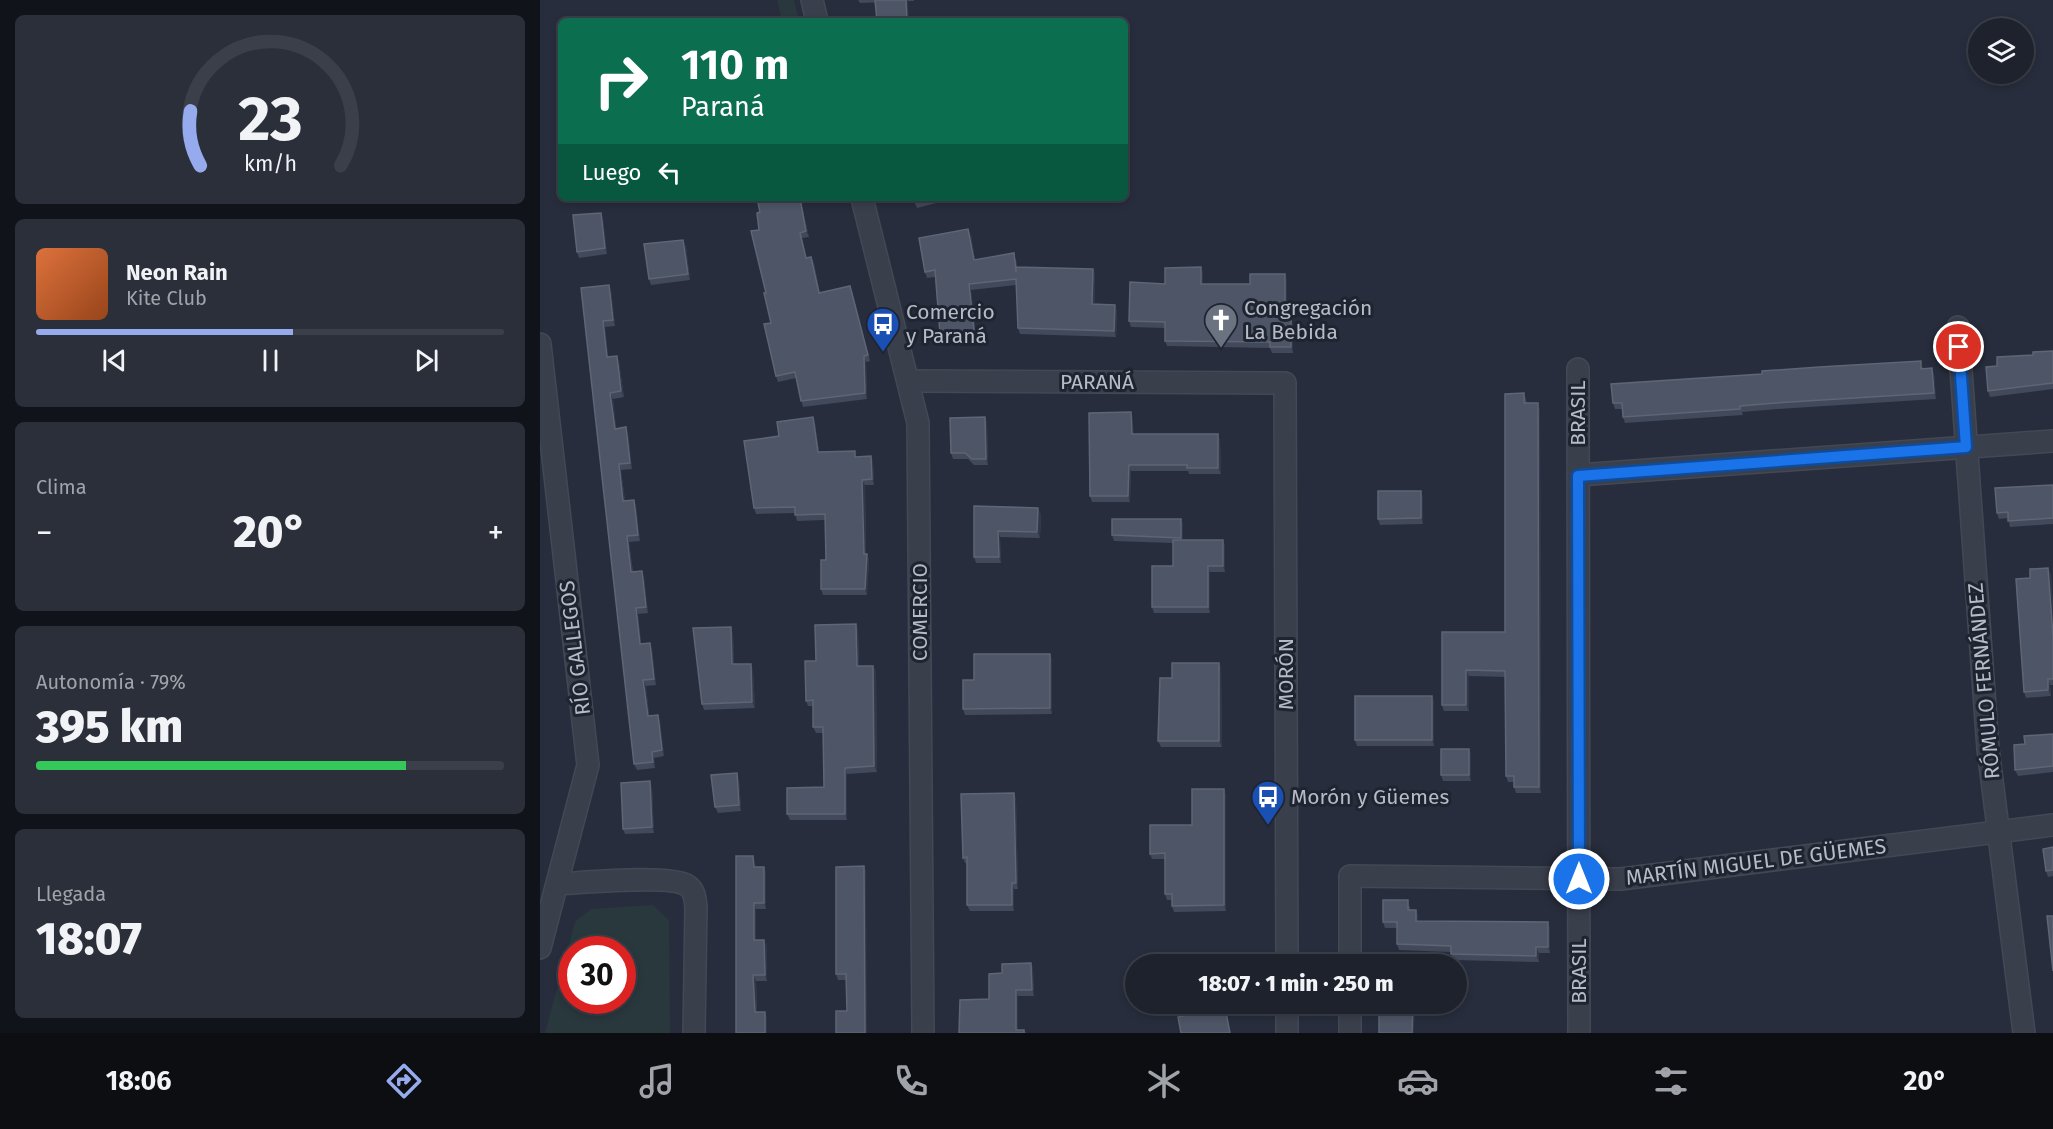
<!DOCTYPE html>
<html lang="es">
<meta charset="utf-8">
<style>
:root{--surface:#1d222d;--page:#2a2f39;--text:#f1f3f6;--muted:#a0a4aa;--line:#3b3f49;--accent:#95abee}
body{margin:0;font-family:"Fira Sans",sans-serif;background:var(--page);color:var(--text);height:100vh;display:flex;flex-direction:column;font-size:22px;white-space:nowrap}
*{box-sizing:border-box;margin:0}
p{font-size:20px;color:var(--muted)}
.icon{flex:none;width:33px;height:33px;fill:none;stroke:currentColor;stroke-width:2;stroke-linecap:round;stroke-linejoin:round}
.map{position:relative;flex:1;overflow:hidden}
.details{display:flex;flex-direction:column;gap:15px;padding:15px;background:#101319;width:540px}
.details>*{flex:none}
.banner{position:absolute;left:18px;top:18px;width:570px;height:183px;border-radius:9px;box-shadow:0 3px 9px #0003,0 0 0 2px var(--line);background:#0b6e4f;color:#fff;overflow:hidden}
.controls{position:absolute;left:1428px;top:18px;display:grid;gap:12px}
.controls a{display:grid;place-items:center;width:66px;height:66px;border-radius:50%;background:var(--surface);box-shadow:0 3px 9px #0003,0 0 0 2px var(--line);font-size:30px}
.speed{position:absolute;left:18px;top:936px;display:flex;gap:12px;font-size:30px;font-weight:700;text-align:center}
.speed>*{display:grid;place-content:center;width:78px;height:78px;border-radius:50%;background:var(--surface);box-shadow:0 3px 9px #0003,0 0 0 2px var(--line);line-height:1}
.speed .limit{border:9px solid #d22;background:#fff;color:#111}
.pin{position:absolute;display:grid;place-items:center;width:51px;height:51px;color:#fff;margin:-26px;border:3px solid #fff;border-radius:50%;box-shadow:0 2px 6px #0007}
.me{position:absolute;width:66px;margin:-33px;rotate:0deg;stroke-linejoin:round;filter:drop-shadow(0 0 4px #0008)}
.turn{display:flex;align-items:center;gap:21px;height:126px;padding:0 24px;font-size:27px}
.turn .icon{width:78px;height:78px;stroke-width:2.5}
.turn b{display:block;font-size:42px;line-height:51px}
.then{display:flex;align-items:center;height:57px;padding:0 24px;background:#0003;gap:12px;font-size:22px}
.big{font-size:45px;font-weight:800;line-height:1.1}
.details .tile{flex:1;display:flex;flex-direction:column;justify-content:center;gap:9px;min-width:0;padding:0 21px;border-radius:9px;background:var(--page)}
.details .dial{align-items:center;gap:0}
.dial svg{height:156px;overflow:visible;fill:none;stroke:var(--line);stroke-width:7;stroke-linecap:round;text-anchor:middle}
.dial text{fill:var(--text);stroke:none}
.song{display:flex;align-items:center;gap:18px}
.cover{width:72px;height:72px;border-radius:9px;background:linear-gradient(135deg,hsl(20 70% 55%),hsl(20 70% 35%))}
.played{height:6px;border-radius:3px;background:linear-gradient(90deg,var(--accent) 55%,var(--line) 55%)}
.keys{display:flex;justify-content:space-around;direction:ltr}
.heat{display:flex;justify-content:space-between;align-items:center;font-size:33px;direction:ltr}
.charge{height:9px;border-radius:4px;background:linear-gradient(90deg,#34c759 79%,var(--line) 0)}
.trip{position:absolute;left:585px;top:954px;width:342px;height:60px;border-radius:30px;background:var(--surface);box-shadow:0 3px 9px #0003,0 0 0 2px var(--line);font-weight:800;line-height:60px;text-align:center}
.tabs{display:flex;height:96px;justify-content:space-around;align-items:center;background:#0c0e12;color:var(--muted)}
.tabs .icon{width:42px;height:42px}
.tabs .selected{color:var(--accent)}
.tabs b{font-size:27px;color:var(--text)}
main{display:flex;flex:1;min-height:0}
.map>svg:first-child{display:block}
.green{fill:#29383d;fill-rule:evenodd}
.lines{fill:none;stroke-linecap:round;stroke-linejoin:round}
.street-casing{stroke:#434855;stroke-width:24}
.street{stroke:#3a3f4c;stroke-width:21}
.wall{fill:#42495a}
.shaded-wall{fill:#323849}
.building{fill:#4e5566;stroke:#5e6575;stroke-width:1.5}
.route-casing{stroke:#114b97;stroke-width:15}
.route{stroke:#1a73e8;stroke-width:10}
.labels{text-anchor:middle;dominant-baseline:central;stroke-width:6;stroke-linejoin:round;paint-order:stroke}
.poi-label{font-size:21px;fill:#b6bbc7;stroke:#1f2431;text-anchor:start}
.street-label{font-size:21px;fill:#b6bbc7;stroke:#1f2431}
</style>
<main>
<section class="details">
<div class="tile dial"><svg viewBox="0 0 100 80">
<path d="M14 69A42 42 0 1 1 86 69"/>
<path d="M14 69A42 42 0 0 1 9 41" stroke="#95abee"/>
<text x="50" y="56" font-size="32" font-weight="700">23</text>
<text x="50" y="72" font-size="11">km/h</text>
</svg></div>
<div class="tile">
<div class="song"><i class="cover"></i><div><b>Neon Rain</b><p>Kite Club</p></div></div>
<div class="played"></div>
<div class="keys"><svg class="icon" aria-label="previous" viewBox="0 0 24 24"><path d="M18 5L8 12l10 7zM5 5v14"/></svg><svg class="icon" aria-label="pause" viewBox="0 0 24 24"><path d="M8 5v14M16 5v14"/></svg><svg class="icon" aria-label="next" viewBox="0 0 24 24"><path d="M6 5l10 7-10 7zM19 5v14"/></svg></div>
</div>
<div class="tile"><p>Clima</p>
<div class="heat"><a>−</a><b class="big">20°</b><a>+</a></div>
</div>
<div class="tile"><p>Autonomía · 79%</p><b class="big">395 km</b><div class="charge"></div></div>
<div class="tile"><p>Llegada</p><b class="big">18:07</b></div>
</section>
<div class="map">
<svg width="1513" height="1033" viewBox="0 0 1513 1033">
<rect width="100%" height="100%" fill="#272d3c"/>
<!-- green -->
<g class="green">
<path d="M237 0H254L259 21H242Z"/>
<path d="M113 905 129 920 130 1033H5L35 922 51 909ZM32 950H82V1000H32Z"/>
</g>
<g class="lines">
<!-- street casing -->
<g class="street-casing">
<g id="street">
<path d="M272 0 277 21"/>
<path d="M322 198 378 423 383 1033"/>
<path d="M1418 327 1448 749 1484 1033"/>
<path d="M0 344 48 765 0 948"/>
<path d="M1038 369 1039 1033"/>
<path d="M369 381 745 383 747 964"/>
<path d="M1038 475 1513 441"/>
<path d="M17 884C41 883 132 874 148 886 155 891 155 899 156 907L154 1033"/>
<path d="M810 964V876L1081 879 1513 825"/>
<path d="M747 1004V1033"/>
<path d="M810 1004V1033"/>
</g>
</g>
<!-- street -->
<use href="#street" class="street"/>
</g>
<!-- wall -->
<g class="wall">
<path d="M318 0H374V1L320 3Z"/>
<path d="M217 198H260L269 237 262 238 266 258 271 257 274 263 280 293 312 292 330 361 326 362 327 399 263 407 256 378 238 382 236 376 231 323 226 293 219 230 220 212Z"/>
<path d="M373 198H415L377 208Z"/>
<path d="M61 213 63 219 67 254 39 258 37 252Z"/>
<path d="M431 235 435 260 476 259 477 267 553 269 555 275V304L577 311 576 337 480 334 478 328 476 285 431 290 436 336 402 339 400 333 395 277 387 278 385 272Z"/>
<path d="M146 246 150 280 111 285 109 279Z"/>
<path d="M661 267 663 273V284H710L747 280V320L753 326V353H732L730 348 627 346 625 341V328L591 327 589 321Z"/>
<path d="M41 288 71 290 75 326 65 327 68 357 79 362 84 397 73 399 76 428 88 433 92 469 81 470 85 501 96 506 100 541 89 542 93 572 104 577 108 613 98 614 101 644 112 649 116 685 106 686 109 716 120 721 124 756 114 758 115 768 97 770 94 764Z"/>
<path d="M1513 351V389L1450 397 1448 391 1457 366 1493 355Z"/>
<path d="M1383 367V369L1394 374 1396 399 1238 409 1202 412 1203 415 1085 423 1083 417V409H1075L1073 403Z"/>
<path d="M984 393 987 403 1000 409 1001 793H976L974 787V782H968L966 776V677L929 676V711H904L902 705V632H965Z"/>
<path d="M273 417 275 423 279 452 317 457 331 456 333 462 334 485H325L326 554H327L329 560 327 595H283L281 589 286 560 285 520 257 521 255 513 216 514 214 508 239 436Z"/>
<path d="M445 417 447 423 448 465H434L428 459H413L411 453Z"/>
<path d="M593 418V434H678L680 440 681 474H649L648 471H591L590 502H552L550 496Z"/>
<path d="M1513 485V524L1470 527 1468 518 1459 519 1457 513Z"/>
<path d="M883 497V524L840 525 838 519Z"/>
<path d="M434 506 501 514 500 538 460 537 461 563H436L434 557Z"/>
<path d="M641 519 643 525V540H683L685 546V572H670V613H614L612 607 633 566V543L574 541 572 535Z"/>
<path d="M1511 574 1513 610V685H1510L1511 696 1486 698 1484 692 1490 578Z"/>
<path d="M316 624 318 630 319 666H333L336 672 337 772 307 774V820H250L247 814 284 787 283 733H276L273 727V706H268L266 701 276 661Z"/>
<path d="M193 633 194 664 213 670 215 708 164 710 162 704Z"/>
<path d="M510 654 512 660V714L425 715 423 709 434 680Z"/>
<path d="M679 663 681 668 682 747H621L618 741 632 678Z"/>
<path d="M892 696 894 702V746H817L815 740Z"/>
<path d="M1513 734V772L1478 776 1475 770 1485 744Z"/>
<path d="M929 749 931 755V781H903L901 775Z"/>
<path d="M199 779 201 811 178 813 175 807Z"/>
<path d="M112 787 114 833 85 834 83 829Z"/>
<path d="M474 793 476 799 478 889H474V911H430L427 905V863H425L423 858Z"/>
<path d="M686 795V911L634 912 632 906V900H627L625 894V859H612L610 854 652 825Z"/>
<path d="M1513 847V876L1508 877 1506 871Z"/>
<path d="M216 862V867H224L226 873V909H216V940L227 946V981H216L217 1012H225L227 1018 196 1033Z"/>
<path d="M324 866 326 872 307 1011 306 980H298L296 974Z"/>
<path d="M870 906V910H876L878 916V921L1010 928V953H999V962L913 960 911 952 859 950 857 944V928H845L843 922Z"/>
<path d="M491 963 493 969 494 996H478V1030H484L486 1033H419L449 999 462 973Z"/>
</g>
<!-- shaded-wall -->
<g class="shaded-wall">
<path d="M366 0H367L368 2 369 21H367Z"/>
<path d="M260 198 269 237 266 231Z"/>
<path d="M61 213 63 219 67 254 65 248Z"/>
<path d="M428 229 431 235 436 266 434 260Z"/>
<path d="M143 240 146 246 150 280 148 274Z"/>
<path d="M271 257 274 263 281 299 279 293Z"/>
<path d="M661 267 663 273V290L661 284Z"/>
<path d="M553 269 555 275V310L552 304Z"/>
<path d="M745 274 747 280V326L745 320Z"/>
<path d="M429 284 431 290 436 336 434 330Z"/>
<path d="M69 285 71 290 75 326 73 320Z"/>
<path d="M575 305 577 311 576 337 574 331Z"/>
<path d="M751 320 753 326V353L751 347Z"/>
<path d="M63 321 65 327 69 363 67 357Z"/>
<path d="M77 356 79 362 84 397 81 391Z"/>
<path d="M324 356 326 362 327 399 325 393Z"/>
<path d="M1392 368 1394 374 1396 399 1394 393Z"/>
<path d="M70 393 73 399 77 435 75 429Z"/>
<path d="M998 403 1000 409 1001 793 999 787Z"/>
<path d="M591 412 593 418 594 440 592 434Z"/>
<path d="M273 417 275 423 280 458 278 452Z"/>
<path d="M445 417 447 423 448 465 446 459Z"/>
<path d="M86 427 88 433 92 469 90 463Z"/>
<path d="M678 434 680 440 681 474 678 468Z"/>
<path d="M331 456 333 462 334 485 332 479Z"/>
<path d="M79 464 81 470 86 507 83 501Z"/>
<path d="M589 465 591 471 590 502 588 496Z"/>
<path d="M322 480 325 485 326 560 324 554Z"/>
<path d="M881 491 883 497V524L881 518Z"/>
<path d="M94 500 96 506 100 541 98 535Z"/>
<path d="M498 508 501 514 500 538 497 532Z"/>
<path d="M641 519 643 525V544L641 538Z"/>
<path d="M458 531 460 537 461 563 459 557Z"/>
<path d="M87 536 89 542 93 578 91 572Z"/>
<path d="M683 540 685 546V572L683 566Z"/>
<path d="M327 554 329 560 327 595 325 589Z"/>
<path d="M668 566 670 572V613L668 607Z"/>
<path d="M1508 568 1511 574 1513 610V636Z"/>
<path d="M102 571 104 577 108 613 106 607Z"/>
<path d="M96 608 98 614 102 650 100 644Z"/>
<path d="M316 624 318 630 319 672 317 666Z"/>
<path d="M191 627 193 633 194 670 192 664Z"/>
<path d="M110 643 112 649 116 685 114 679Z"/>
<path d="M510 654 512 660V714L510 708Z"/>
<path d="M679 663 681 668 682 747 679 741Z"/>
<path d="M211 664 213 670 215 708 212 702Z"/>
<path d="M333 666 336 672 337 772 334 766Z"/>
<path d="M926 670 929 676V711L926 705Z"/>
<path d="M1508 679 1510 685 1511 696 1508 690Z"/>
<path d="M103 680 106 686 110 722 108 716Z"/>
<path d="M892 696 894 702V746L892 740Z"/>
<path d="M118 715 120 721 124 756 122 750Z"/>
<path d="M929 749 931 755V781L929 775Z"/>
<path d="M112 752 114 758 115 768 113 762Z"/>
<path d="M305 768 307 774V820L305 814Z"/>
<path d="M197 773 199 779 201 811 199 805Z"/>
<path d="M110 781 112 787 114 833 112 827Z"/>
<path d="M684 789 686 795V911L684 905Z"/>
<path d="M474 793 476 799 478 889 476 883Z"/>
<path d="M324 866 326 872 327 1033H325Z"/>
<path d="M224 867 226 873V909L224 903Z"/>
<path d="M472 883 474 889V911L472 905Z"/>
<path d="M214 903 216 909V946L214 940Z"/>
<path d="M876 910 878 916V927L876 921Z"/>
<path d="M1008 922 1010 928V953L1008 947Z"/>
<path d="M224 940 227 946V981L225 975Z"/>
<path d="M996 947 999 953V962L996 956Z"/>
<path d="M491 963 493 969 494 996 492 990Z"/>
<path d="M213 975 216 981 217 1018 215 1012Z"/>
<path d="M476 990 478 996V1033L476 1030Z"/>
<path d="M873 1004H875L874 1033H872Z"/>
<path d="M225 1012 227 1018V1033H225Z"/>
</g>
<!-- building -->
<g class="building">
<path d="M335 0H366L367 21H337Z"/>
<path d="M217 198H260L266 231 260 233 266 258 271 257 279 293 310 286 328 355 324 356 325 393 261 401 255 372 236 376 224 324 231 323 224 293H226L211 231 219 230 217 213 220 212Z"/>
<path d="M373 198H391L375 202Z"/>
<path d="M61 213 65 248 37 252 33 215Z"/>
<path d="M428 229 434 260 474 253 476 272V267L553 269 552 304 575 305 574 331 478 328 476 279 429 284 434 330 400 333 395 270 385 272 379 238Z"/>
<path d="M143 240 148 274 109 279 104 244Z"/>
<path d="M661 267V284H710V274H745V320H751V347H730V342L625 341V322L589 321 590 282 625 284V268Z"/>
<path d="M69 285 73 320 63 321 67 357 77 356 81 391 70 393 75 429 86 427 90 463 79 464 83 501 94 500 98 535 87 536 91 572 102 571 106 607 96 608 100 644 110 643 114 679 103 680 108 716 118 715 122 750 112 752 113 762 94 764 41 288Z"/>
<path d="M1513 351V383L1448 391 1446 367 1457 366V357L1493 355V352Z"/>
<path d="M1381 361V369L1392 368 1394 393 1236 403 1200 406V409L1083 417 1082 403H1073L1071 384 1222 374V371L1279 367Z"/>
<path d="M984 393V403H998L999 787H974V776H966L965 671 926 670V705H902V632H965V394Z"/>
<path d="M591 412 592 434H678V468H647V465H589L588 496H550L549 413Z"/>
<path d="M273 417 278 452 315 451V457L331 456 332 479 322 480 324 554H327L325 589H281V560H286L285 514 255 515V507L214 508 204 441 239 436 237 422Z"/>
<path d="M445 417 446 459H432L425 453H411L410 418Z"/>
<path d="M1513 485V518L1468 521V512L1457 513 1455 488Z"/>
<path d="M838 491H881V518L838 519Z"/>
<path d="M434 506 498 508 497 532 458 531 459 557H434Z"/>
<path d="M572 519H641V538L572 535Z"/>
<path d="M633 540H683V566H668V607H612V566H633Z"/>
<path d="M1508 568 1513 636V679H1508V690L1484 692 1476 579 1490 578V569Z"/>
<path d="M316 624 317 666H333L334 766 305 768V814H247V788L284 787 283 727H273V700L266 701 265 661H276L275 625Z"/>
<path d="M191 627 192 664H211L212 702 162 704 153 628Z"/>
<path d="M434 654H510V708L423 709V680H434Z"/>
<path d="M632 663H679V741H618L620 678H632Z"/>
<rect x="815" y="696" width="77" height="44"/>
<path d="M1513 734V766L1475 770 1474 745 1485 744 1484 736Z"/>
<rect x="901" y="749" width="28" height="26"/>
<path d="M197 773 199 805 175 807 171 775Z"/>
<path d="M110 781 112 827 83 829 81 783Z"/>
<path d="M652 789H684V905L632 906V894H625V853L610 854V825H652Z"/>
<path d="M474 793 476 883H472V905H427V857L423 858 421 794Z"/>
<path d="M1513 847V870L1506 871 1503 849Z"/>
<path d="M196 856H213L214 867H224V903H214V940H224L225 975H213L215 1012H225V1033H196Z"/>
<path d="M324 866 325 1033H296V1011H307L306 974H296V867Z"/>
<path d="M843 900H868V910H876V921L1008 922V947H996V956L911 954V946L857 944V922H843Z"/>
<path d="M1507 916H1513V971Z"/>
<rect x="854" y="961" width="19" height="3"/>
<path d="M491 963 492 990H476V1030H484V1033H419L420 1000 449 999V974L462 973V964Z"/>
<path d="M839 1004H873L872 1033H839Z"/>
<path d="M685 1007 690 1033H641L638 1017Z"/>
</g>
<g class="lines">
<!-- route casing -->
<g class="route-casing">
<path id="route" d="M1039 879 1038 476 1426 447 1419 347"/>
</g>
<!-- route -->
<use href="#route" class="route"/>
</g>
<!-- icons -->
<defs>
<g id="church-pin" transform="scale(1.725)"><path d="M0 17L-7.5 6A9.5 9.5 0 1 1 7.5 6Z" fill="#6b7280" stroke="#1f2431"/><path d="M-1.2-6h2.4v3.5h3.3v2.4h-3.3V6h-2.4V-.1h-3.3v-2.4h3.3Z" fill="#fff"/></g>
<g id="bus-pin" transform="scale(1.725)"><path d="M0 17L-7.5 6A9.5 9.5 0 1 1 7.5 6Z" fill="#1a4fb4" stroke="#1f2431"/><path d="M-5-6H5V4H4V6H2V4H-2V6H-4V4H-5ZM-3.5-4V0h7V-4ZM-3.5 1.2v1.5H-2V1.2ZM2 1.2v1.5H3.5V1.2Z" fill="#fff"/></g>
</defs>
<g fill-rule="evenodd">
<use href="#church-pin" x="681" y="320"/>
<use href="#bus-pin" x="343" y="324"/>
<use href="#bus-pin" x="728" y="797"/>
</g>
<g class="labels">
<!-- poi labels -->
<g class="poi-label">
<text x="704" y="308">Congregación<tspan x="704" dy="24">La Bebida</tspan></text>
<text x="366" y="312">Comercio<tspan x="366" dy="24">y Paraná</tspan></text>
<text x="751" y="797">Morón y Güemes</text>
</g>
<!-- street labels -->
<g class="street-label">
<text x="557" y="382">PARANÁ</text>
<text transform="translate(1038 413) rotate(-90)">BRASIL</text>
<text transform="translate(380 612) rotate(-90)">COMERCIO</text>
<text transform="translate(35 648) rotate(-97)">RÍO GALLEGOS</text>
<text transform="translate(746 674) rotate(-90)">MORÓN</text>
<text transform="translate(1444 681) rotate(-95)">RÓMULO FERNÁNDEZ</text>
<text transform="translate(1216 862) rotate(-7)">MARTÍN MIGUEL DE GÜEMES</text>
<text transform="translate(1039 971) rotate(-90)">BRASIL</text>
</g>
</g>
</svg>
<div class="controls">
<a><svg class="icon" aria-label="layers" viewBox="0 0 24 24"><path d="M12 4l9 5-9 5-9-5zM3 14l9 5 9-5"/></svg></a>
</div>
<div class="speed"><div class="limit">30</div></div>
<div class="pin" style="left:1419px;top:347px;background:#d93025"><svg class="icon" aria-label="arrive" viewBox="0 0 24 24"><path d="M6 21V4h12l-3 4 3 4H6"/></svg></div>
<svg class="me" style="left:1039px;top:879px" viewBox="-20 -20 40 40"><circle r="17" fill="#1a73e8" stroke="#fff" stroke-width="3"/><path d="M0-11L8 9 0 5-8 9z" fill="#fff"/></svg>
<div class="trip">18:07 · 1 min · 250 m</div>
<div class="banner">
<div class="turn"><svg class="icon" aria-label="right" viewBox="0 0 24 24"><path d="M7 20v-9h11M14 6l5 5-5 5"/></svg><div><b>110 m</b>Paraná</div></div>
<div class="then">Luego<svg class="icon" aria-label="left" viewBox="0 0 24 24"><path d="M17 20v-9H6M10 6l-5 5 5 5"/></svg></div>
</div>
</div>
</main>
<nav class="tabs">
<b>18:06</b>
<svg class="icon selected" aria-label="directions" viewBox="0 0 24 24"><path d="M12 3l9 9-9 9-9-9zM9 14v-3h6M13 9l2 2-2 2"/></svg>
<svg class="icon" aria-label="music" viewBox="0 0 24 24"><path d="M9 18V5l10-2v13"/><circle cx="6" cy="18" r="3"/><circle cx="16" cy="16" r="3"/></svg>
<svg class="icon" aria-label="phone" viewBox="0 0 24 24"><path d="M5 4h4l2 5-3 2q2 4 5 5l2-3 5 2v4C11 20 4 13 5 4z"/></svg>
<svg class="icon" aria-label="climate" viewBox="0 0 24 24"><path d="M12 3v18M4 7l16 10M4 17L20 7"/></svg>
<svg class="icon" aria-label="car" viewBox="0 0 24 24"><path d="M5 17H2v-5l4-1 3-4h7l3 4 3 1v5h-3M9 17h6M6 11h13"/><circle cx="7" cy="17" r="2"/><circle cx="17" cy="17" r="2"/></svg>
<svg class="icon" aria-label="filters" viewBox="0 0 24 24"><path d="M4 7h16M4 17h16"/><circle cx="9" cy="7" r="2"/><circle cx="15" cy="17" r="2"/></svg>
<b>20°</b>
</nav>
